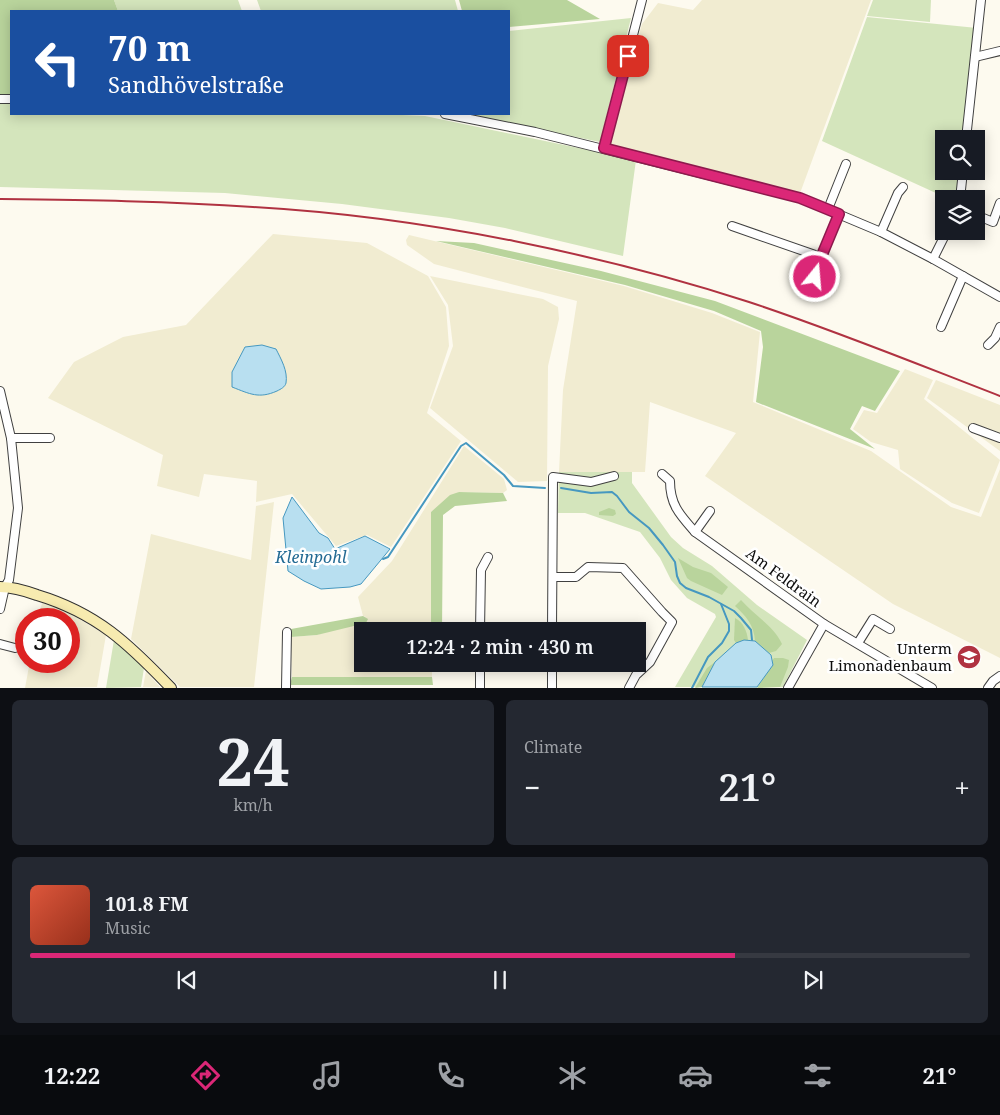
<!DOCTYPE html>
<meta charset="utf-8">
<style>
:root{--surface:#171b24;--page:#242831;--text:#f1f3f6;--muted:#9ea1a6;--line:#363941;--accent:#db2777}
body{margin:0;font-family:"Noto Serif",serif;background:var(--page);color:var(--text);height:100vh;display:flex;flex-direction:column;font-size:19px;white-space:nowrap}
*{box-sizing:border-box;margin:0}
p{font-size:16px;color:var(--muted)}
.icon{flex:none;width:28px;height:28px;fill:none;stroke:currentColor;stroke-width:2;stroke-linecap:round;stroke-linejoin:round}
.map{position:relative;height:688px;overflow:hidden}
.details{display:flex;flex-direction:column;gap:12px;padding:12px;background:#0d0f14;flex:1}
.details>*{flex:none}
.hud{position:absolute;left:10px;top:10px;width:500px;height:105px;border-radius:0px;box-shadow:0 2px 12px #0003;background:#1a4fa0;color:#fff;overflow:hidden}
.controls{position:absolute;left:935px;top:130px;display:grid;gap:10px}
.controls a{display:grid;place-items:center;width:50px;height:50px;border-radius:0px;background:var(--surface);box-shadow:0 2px 12px #0003;font-size:25px}
.speed{position:absolute;left:15px;top:608px;display:flex;gap:10px;font-size:25px;font-weight:700;text-align:center}
.speed>*{display:grid;place-content:center;width:65px;height:65px;border-radius:50%;background:var(--surface);box-shadow:0 2px 12px #0003;line-height:1}
.speed .limit{border:8px solid #d22;background:#fff;color:#111}
.pin{position:absolute;display:grid;place-items:center;width:42px;height:42px;color:#fff;margin:-21px;border-radius:10px;box-shadow:0 2px 8px #0006}
.me{position:absolute;width:55px;margin:-28px;rotate:17deg;stroke-linejoin:round;filter:drop-shadow(0 0 4px #0008)}
.turn{display:flex;align-items:center;gap:18px;height:105px;padding:0 15px;font-size:22px}
.turn .icon{width:65px;height:65px;stroke-width:2.5}
.turn b{display:block;font-size:35px;line-height:42px}
.big{font-size:38px;font-weight:600;line-height:1.1}
.details .tile{flex:1;display:flex;flex-direction:column;justify-content:center;gap:8px;min-width:0;padding:0 18px;border-radius:8px;background:var(--page)}
.details .dial{align-items:center;gap:0}
.dial b{font-size:65px;line-height:1}
.song{display:flex;align-items:center;gap:15px}
.cover{width:60px;height:60px;border-radius:8px;background:linear-gradient(135deg,hsl(10 70% 55%),hsl(10 70% 35%))}
.played{height:5px;border-radius:2px;background:linear-gradient(90deg,var(--accent) 75%,var(--line) 75%)}
.keys{display:flex;justify-content:space-around;direction:ltr}
.heat{display:flex;justify-content:space-between;align-items:center;font-size:28px;direction:ltr}
.details .tiles{flex:1;display:grid;gap:12px;grid-template-columns:1fr 1fr}
.tile:last-child{grid-column:span 2}
.trip{position:absolute;left:354px;top:622px;width:292px;height:50px;border-radius:0px;background:var(--surface);box-shadow:0 2px 12px #0003;font-weight:600;line-height:50px;text-align:center}
.menu{display:flex;height:80px;justify-content:space-around;align-items:center;background:#090b0e;color:var(--muted)}
.menu .icon{width:35px;height:35px}
.menu .active{color:var(--accent)}
.menu b{font-size:22px;color:var(--text)}
.map>svg:first-child{display:block}
.farmland{fill:#f1ecd1}
.green{fill:#d4e5bc}
.forest{fill:#b9d49c}
.water{fill:#b8dff0;stroke:#4698c0}
.lines{fill:none;stroke-linecap:round;stroke-linejoin:round}
.stream{stroke:#4698c0;stroke-width:2}
.street-casing{stroke:#404040;stroke-width:10}
.secondary-casing{stroke:#2f2f2f;stroke-width:12}
.street{stroke:#fff;stroke-width:8}
.secondary{stroke:#f7ebb0;stroke-width:10}
.rail{stroke:#b03241;stroke-width:2}
.route-casing{stroke:#8e194d;stroke-width:12}
.route{stroke:#db2777;stroke-width:9}
.labels{text-anchor:middle;dominant-baseline:central;stroke-width:5;stroke-linejoin:round;paint-order:stroke}
.street-label{font-size:15px;fill:#0d0d0d;stroke:#fff}
.poi-label{font-size:15px;fill:#0d0d0d;stroke:#fff;text-anchor:end}
.water-label{font-size:16px;font-style:italic;fill:#226a93;stroke:#fff}
</style>
<div class="map">
<svg width="1000" height="688" viewBox="0 0 1000 688">
<rect width="100%" height="100%" fill="#fdfaef"/>
<!-- farmland -->
<g class="farmland">
<path d="M702 0H871L799 196 606 147 642 24 658 3 693 10Z"/>
<path d="M273 234 367 243 428 276 446 307 449 346 427 413 461 441 391 547 367 535 336 546 292 494 256 502 257 481 204 474 199 497 157 486 163 455 48 398 74 362 123 337 186 325Z"/>
<path d="M409 235 624 286 712 313 760 332 753 402 871 451 951 507 981 517 1000 469V658L893 604 705 476 736 433 650 402 645 472H559L563 390 577 301 434 264 407 245 406 240Z"/>
<path d="M430 276 543 299 558 307 559 319 548 366 547 481 518 482 430 408 453 346 448 305Z"/>
<path d="M905 369 933 380 924 399 1000 460 979 513 952 503 900 469 898 450 871 442 853 429 864 410 877 413Z"/>
<path d="M936 380 1000 405V451L927 398Z"/>
<path d="M464 446 504 479 507 490 503 493 459 492 431 512V631H362V664H432V677H292L291 637 317 635 366 617 363 616 358 597 392 561Z"/>
<path d="M274 502 254 687H180L131 639 151 534 251 560 256 506Z"/>
<path d="M42 603 59 607 106 635 97 687 25 688 30 661H69V619H38Z"/>
<path d="M146 671 160 687H143Z"/>
</g>
<!-- green -->
<g class="green">
<path d="M114 0H238L242 11H118Z"/>
<path d="M257 0H455L458 11H261Z"/>
<path d="M873 0H931L930 22 867 16Z"/>
<path d="M867 17 977 28 965 139H944V171H961L958 199H949L822 141Z"/>
<path d="M631 18 600 142 464 114H509V31Z"/>
<path d="M0 102H11V114H379L425 116 636 160 623 256 505 228 449 218 342 204 225 193 0 187Z"/>
<path d="M559 472H632V483L671 537 683 548 712 566 757 605 807 640 783 687H675L716 617 715 614 687 598 671 580 660 558 640 532 585 513H558Z"/>
<path d="M114 640 144 668 141 687 106 688Z"/>
</g>
<!-- forest -->
<g class="forest">
<path d="M0 0H114L118 11H11V96H0Z"/>
<path d="M459 0H567L600 19 509 27V11H462Z"/>
<path d="M436 241 474 243 601 271 715 301 900 371 875 411 862 406 850 429 875 449 756 402 763 347 761 331 714 311 625 285Z"/>
<path d="M459 492 503 493 507 501 455 506 443 515 442 631H431V512L450 495Z"/>
<path d="M609 508 615 510 616 514 613 516 599 515V512Z"/>
<path d="M678 558 693 567 711 573 728 587 722 595 691 581 687 578Z"/>
<path d="M741 600C754 615 774 626 782 644L776 651 769 653 755 641C754 625 746 616 735 606Z"/>
<path d="M363 616 368 619 366 623 317 635 291 637V629Z"/>
<path d="M735 618C743 622 747 631 748 640L736 643 734 640Z"/>
<path d="M774 658H783L789 660 788 667 780 687 757 688 772 665V661Z"/>
<path d="M715 662 702 687 695 688 707 668Z"/>
<path d="M292 677H432L433 685H290Z"/>
</g>
<!-- water -->
<g class="water">
<path d="M262 345 276 349C281 359 288 371 286 383 285 387 281 389 277 391 259 399 250 394 232 387V372L245 347Z"/>
<path d="M292 497 319 533 328 538 335 549 365 536 390 549 361 584 350 587 321 589 304 581 288 571 283 518Z"/>
<path d="M744 640 755 641 771 655 773 665 757 687H702L715 662 736 643Z"/>
</g>
<g class="lines">
<!-- stream -->
<g class="stream">
<path d="M561 488 591 493 612 492 617 496 629 512 649 528 663 545 675 562 677 576 680 583 686 588 709 597 734 611 741 618 751 630 752 640"/>
<path d="M383 559 388 557 461 446 466 443 504 475 513 486 545 488"/>
<path d="M692 688 708 657 722 643 729 631V624L721 604"/>
</g>
<!-- street casing -->
<g class="street-casing">
<g id="street">
<path d="M975 57 1000 51"/>
<path d="M0 99H11"/>
<path d="M445 114 535 132 800 198 881 232 933 259 1000 297"/>
<path d="M966 139 981 0"/>
<path d="M604 148 642 0"/>
<path d="M960 199 963 171"/>
<path d="M828 209 846 164"/>
<path d="M976 215 993 222 1000 203"/>
<path d="M732 226 821 257"/>
<path d="M881 232 898 193 903 187"/>
<path d="M933 259 947 231"/>
<path d="M815 277 817 267 839 214"/>
<path d="M941 327 963 276"/>
<path d="M988 345 995 338 1000 327"/>
<path d="M0 391 11 438 18 508 9 580 5 587 0 609"/>
<path d="M973 428 1000 438"/>
<path d="M11 438H50"/>
<path d="M662 474 670 481C670 505 680 515 695 532L824 624 932 688"/>
<path d="M695 532 710 511"/>
<path d="M553 577H576L588 567 623 568 662 612 672 622 650 662 636 675 629 688"/>
<path d="M480 631 481 570 488 557"/>
<path d="M552 631 553 477 591 482 614 476"/>
<path d="M858 643 873 619 890 629"/>
<path d="M0 644 15 648"/>
<path d="M480 664V688"/>
<path d="M286 688 287 632"/>
<path d="M552 688V664"/>
<path d="M788 688 824 624"/>
<path d="M988 688 993 681 1000 676"/>
</g>
</g>
<!-- secondary casing -->
<g class="secondary-casing">
<path id="secondary" d="M0 587C12 587 26 591 37 595 97 613 129 644 171 688"/>
</g>
<!-- street -->
<use href="#street" class="street"/>
<!-- secondary -->
<use href="#secondary" class="secondary"/>
<!-- rail -->
<path class="rail" d="M0 199C84 200 169 201 253 207 340 212 428 224 514 241 593 257 672 277 749 302 834 330 917 364 1000 396"/>
</g>
<g class="lines">
<!-- route casing -->
<g class="route-casing">
<path id="route" d="M628 56 604 148 800 198 839 214 817 267 815 277"/>
</g>
<!-- route -->
<use href="#route" class="route"/>
</g>
<!-- icons -->
<defs>
<g id="school-disc" transform="scale(1.25)"><circle r="9.5" fill="#b03241" stroke="#fff"/><path d="M0-5L7-2L0 1L-7-2ZM-4 1L0 2.5L4 1V4Q0 6-4 4Z" fill="#fff"/></g>
</defs>
<g fill-rule="evenodd">
<use href="#school-disc" x="969" y="657"/>
</g>
<g class="labels">
<!-- street labels -->
<g class="street-label">
<text transform="translate(784 577) rotate(36)">Am Feldrain</text>
</g>
<!-- poi labels -->
<g class="poi-label">
<text x="952" y="648">Unterm<tspan x="952" dy="17">Limonadenbaum</tspan></text>
</g>
<!-- water labels -->
<g class="water-label">
<text x="311" y="557">Kleinpohl</text>
</g>
</g>
</svg>
<div class="controls">
<a><svg class="icon" aria-label="search" viewBox="0 0 24 24"><circle cx="10" cy="10" r="6"/><path d="M15 15l6 6"/></svg></a>
<a><svg class="icon" aria-label="layers" viewBox="0 0 24 24"><path d="M12 4l9 5-9 5-9-5zM3 14l9 5 9-5"/></svg></a>
</div>
<div class="speed"><div class="limit">30</div></div>
<div class="pin" style="left:628px;top:56px;background:#d93025"><svg class="icon" aria-label="arrive" viewBox="0 0 24 24"><path d="M6 21V4h12l-3 4 3 4H6"/></svg></div>
<svg class="me" style="left:815px;top:277px" viewBox="-20 -20 40 40"><circle r="17" fill="#db2777" stroke="#fff" stroke-width="3"/><path d="M0-11L8 9 0 5-8 9z" fill="#fff"/></svg>
<div class="trip">12:24 · 2 min · 430 m</div>
<div class="hud">
<div class="turn"><svg class="icon" aria-label="left" viewBox="0 0 24 24"><path d="M17 20v-9H6M10 6l-5 5 5 5"/></svg><div><b>70 m</b>Sandhövelstraße</div></div>
</div>
</div>
<section class="details">
<div class="tiles">
<div class="tile dial"><b>24</b><p>km/h</p></div>
<div class="tile"><p>Climate</p>
<div class="heat"><a>−</a><b class="big">21°</b><a>+</a></div>
</div>
<div class="tile">
<div class="song"><i class="cover"></i><div><b>101.8 FM</b><p>Music</p></div></div>
<div class="played"></div>
<div class="keys"><svg class="icon" aria-label="previous" viewBox="0 0 24 24"><path d="M18 5L8 12l10 7zM5 5v14"/></svg><svg class="icon" aria-label="pause" viewBox="0 0 24 24"><path d="M8 5v14M16 5v14"/></svg><svg class="icon" aria-label="next" viewBox="0 0 24 24"><path d="M6 5l10 7-10 7zM19 5v14"/></svg></div>
</div>
</div>
</section>
<nav class="menu">
<b>12:22</b>
<svg class="icon active" aria-label="directions" viewBox="0 0 24 24"><path d="M12 3l9 9-9 9-9-9zM9 14v-3h6M13 9l2 2-2 2"/></svg>
<svg class="icon" aria-label="music" viewBox="0 0 24 24"><path d="M9 18V5l10-2v13"/><circle cx="6" cy="18" r="3"/><circle cx="16" cy="16" r="3"/></svg>
<svg class="icon" aria-label="phone" viewBox="0 0 24 24"><path d="M5 4h4l2 5-3 2q2 4 5 5l2-3 5 2v4C11 20 4 13 5 4z"/></svg>
<svg class="icon" aria-label="climate" viewBox="0 0 24 24"><path d="M12 3v18M4 7l16 10M4 17L20 7"/></svg>
<svg class="icon" aria-label="car" viewBox="0 0 24 24"><path d="M5 17H2v-5l4-1 3-4h7l3 4 3 1v5h-3M9 17h6M6 11h13"/><circle cx="7" cy="17" r="2"/><circle cx="17" cy="17" r="2"/></svg>
<svg class="icon" aria-label="filters" viewBox="0 0 24 24"><path d="M4 7h16M4 17h16"/><circle cx="9" cy="7" r="2"/><circle cx="15" cy="17" r="2"/></svg>
<b>21°</b>
</nav>
